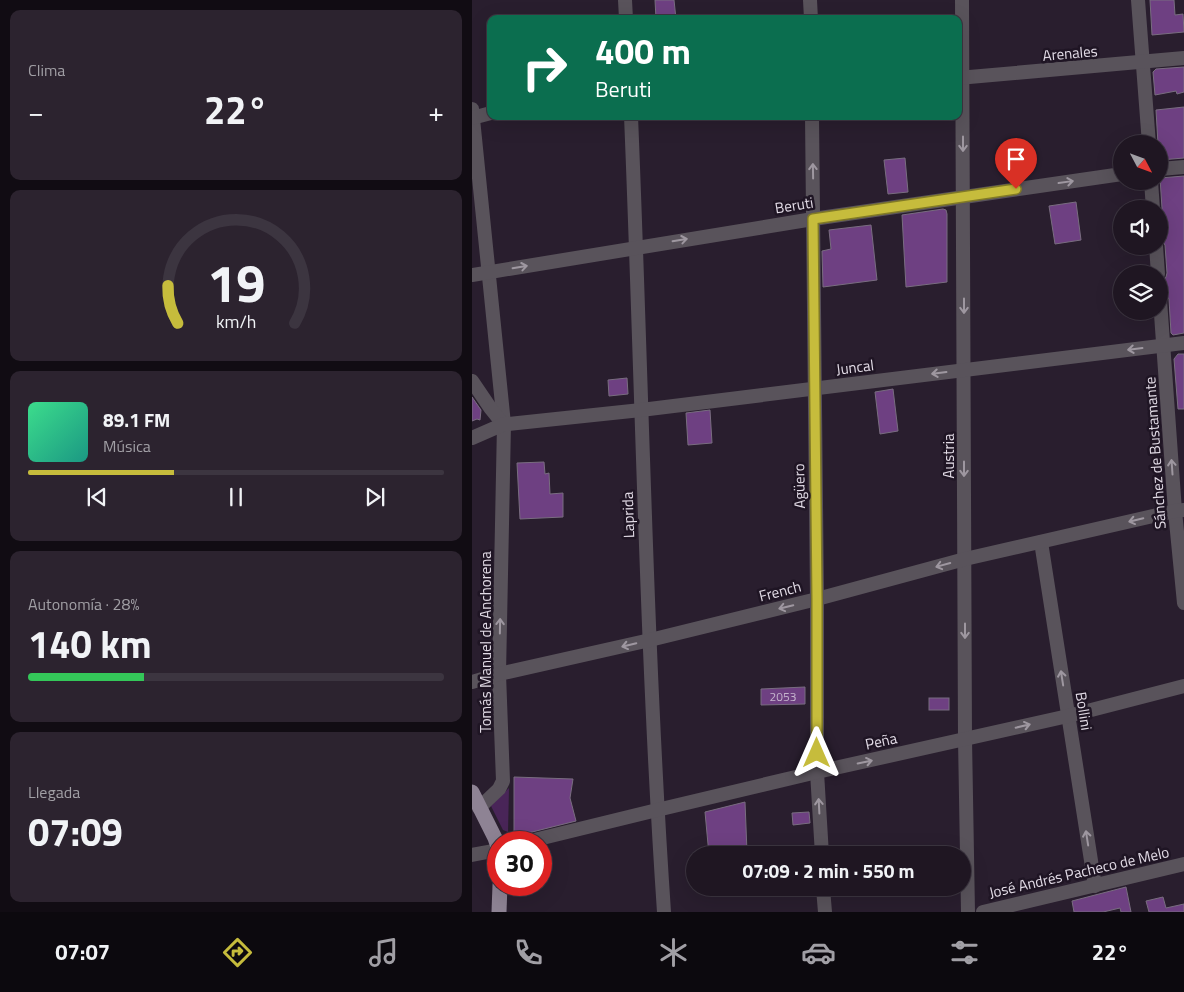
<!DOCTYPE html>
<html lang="es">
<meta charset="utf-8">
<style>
:root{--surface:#1f1622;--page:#2c232f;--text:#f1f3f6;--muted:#a19fa5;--line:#3c3540;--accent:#c6bc3c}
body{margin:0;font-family:"Titillium Web",sans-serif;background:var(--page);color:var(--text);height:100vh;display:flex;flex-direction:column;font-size:19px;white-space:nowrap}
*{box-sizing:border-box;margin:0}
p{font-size:16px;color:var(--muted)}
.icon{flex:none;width:28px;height:28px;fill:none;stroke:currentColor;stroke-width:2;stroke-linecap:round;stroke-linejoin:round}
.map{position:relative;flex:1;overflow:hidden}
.side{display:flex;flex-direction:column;gap:10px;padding:10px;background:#110c13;width:472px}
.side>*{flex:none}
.top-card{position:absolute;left:15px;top:15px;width:475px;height:105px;border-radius:10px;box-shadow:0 5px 20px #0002,0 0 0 1px var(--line);background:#0b6e4f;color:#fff;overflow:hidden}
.needle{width:32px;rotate:131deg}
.controls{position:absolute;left:641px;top:135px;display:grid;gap:10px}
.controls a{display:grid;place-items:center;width:55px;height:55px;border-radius:50%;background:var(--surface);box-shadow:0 5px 20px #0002,0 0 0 1px var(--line);font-size:25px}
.speed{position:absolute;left:15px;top:831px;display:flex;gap:10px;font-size:25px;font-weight:700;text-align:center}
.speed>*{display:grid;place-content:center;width:65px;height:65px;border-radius:50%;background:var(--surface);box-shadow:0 5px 20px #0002,0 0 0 1px var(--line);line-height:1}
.speed .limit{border:8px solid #d22;background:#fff;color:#111}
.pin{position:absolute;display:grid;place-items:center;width:42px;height:42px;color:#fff;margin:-51px -21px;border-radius:50% 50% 50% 0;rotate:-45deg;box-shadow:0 0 5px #0007}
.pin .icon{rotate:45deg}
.me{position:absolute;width:55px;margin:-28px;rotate:0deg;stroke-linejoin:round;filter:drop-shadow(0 0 4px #0008)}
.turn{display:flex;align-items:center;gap:18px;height:105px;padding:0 25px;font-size:22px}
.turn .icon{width:65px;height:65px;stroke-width:2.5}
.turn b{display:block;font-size:35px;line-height:42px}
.big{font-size:38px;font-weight:700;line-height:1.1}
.side .tile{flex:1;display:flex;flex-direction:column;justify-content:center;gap:8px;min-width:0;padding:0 18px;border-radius:10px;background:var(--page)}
.side .dial{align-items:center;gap:0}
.dial svg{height:130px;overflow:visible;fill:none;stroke:var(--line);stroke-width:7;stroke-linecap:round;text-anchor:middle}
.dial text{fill:var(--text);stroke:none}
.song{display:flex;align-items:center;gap:15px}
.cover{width:60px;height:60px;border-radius:8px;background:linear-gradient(135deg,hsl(150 70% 55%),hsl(170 70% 35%))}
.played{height:5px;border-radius:2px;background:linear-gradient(90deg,var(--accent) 35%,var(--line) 35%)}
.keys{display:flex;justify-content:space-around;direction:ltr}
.heat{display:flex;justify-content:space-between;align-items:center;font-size:28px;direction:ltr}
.charge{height:8px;border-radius:4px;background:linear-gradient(90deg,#34c759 28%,var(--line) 0)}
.trip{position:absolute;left:214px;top:846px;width:285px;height:50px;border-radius:25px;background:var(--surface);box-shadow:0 5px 20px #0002,0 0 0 1px var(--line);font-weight:700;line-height:50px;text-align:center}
.tab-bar{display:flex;height:80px;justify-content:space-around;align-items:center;background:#0c090e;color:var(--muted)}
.tab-bar .icon{width:35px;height:35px}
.tab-bar .active{color:var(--accent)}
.tab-bar b{font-size:22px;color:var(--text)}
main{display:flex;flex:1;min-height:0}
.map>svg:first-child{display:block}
.green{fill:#492558}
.building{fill:#6e4082;stroke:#796d80}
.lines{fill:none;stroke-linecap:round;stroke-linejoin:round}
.minor{stroke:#59535b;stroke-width:14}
.major{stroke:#8e8394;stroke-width:15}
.oneway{stroke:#9e97a0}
.route-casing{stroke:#817a27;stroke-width:12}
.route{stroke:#c6bc3c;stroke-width:9}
.labels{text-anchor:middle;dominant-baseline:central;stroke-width:5;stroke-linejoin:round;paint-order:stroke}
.number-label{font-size:12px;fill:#c5b4cd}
.street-label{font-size:15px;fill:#e2dbe6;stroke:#1f1524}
</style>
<main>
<section class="side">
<div class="tile"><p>Clima</p>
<div class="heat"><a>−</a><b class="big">22°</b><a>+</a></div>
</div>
<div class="tile dial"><svg viewBox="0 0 100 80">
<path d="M14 69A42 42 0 1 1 86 69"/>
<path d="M14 69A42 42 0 0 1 8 46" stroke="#c6bc3c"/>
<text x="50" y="56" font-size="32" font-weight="700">19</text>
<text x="50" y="72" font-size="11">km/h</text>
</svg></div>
<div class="tile">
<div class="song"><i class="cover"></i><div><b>89.1 FM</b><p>Música</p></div></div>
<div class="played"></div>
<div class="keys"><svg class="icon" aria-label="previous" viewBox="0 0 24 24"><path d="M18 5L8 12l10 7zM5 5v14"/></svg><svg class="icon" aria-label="pause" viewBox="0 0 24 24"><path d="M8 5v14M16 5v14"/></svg><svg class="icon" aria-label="next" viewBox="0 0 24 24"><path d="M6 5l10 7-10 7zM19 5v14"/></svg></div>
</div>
<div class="tile"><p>Autonomía · 28%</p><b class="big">140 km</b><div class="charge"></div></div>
<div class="tile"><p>Llegada</p><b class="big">07:09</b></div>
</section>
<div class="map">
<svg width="712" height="912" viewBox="0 0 712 912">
<rect width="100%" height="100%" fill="#291e2e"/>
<!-- green -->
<path class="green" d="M37 788 36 832 31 830 19 806Z"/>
<!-- building -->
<g class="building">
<path d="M183 0H202L204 19H184Z"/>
<path d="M678 0H702L703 15 711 14 712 32 680 35Z"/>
<path d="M712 67V92L705 94 704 91 683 95 681 72 684 69Z"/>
<path d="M712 107V158L688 160V144H686L684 110Z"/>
<path d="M433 158 436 192 416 194 412 160Z"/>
<path d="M712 176V333L701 335 699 333 697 299 695 296 692 292V280L694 277 695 273 693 245 689 239 688 214 690 208 688 178Z"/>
<path d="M604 202 609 240 583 244 577 206Z"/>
<path d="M471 209 474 210 475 214V282L434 287 430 215Z"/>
<path d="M399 225 405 280 351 287 350 251 359 249 357 230Z"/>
<path d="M706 354H712V409H706L702 359Z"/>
<path d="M155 378 156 394 137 396 136 380Z"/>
<path d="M421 389 426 431 408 434 403 392Z"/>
<path d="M0 397 9 410 8 420 5 419 0 421Z"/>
<path d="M238 410 240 443 216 445 214 413Z"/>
<path d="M72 462 73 474 77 473 78 494 91 493V517L48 519 45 463Z"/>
<path d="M333 687V704L289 705V689Z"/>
<rect x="457" y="698" width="20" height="12"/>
<path d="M42 777 101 779 98 798 104 821 52 834 48 836 46 840 42 841Z"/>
<path d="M273 802 275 852 264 855H237L233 812Z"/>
<path d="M337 812 338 823 321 825 320 813Z"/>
<path d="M654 887 659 912H649L648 908 631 912H602L600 901Z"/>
<path d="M691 897 694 908 712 904V912H677L674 901Z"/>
</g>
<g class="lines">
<!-- minor -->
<g class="minor">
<path d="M153 0 154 19"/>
<path d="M338 0 339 19"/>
<path d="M490 0 493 739 496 912"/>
<path d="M666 0 677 144"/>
<path d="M486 78 712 58"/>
<path d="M0 109 32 424 27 674 31 781 27 789 7 808"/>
<path d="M159 116C170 382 174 647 192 912"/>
<path d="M340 116 345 599V772L350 855"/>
<path d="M0 118 19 113"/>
<path d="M688 169 712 167"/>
<path d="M679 181 681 209"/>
<path d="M684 246 686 274"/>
<path d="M0 275 341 219 650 174"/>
<path d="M688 300 703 511 712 603"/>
<path d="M0 381 19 409 31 424"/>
<path d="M0 438 32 424H36L169 410 712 343"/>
<path d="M569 542 623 886"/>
<path d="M0 682 27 674 178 640 345 599 493 559 703 511 712 510"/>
<path d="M54 842 185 810 345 772 596 716 712 686"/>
<path d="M0 855 26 850"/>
<path d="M351 888 353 912"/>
<path d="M511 912 712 864"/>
</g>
<!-- major -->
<g class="major">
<path d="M0 792 23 838 26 847"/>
<path d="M27 912 28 885"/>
</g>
</g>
<!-- one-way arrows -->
<defs><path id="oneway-shaft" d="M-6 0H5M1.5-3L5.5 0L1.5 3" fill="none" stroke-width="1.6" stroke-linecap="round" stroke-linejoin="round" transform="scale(1.25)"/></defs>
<g class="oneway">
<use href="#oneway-shaft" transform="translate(491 144) rotate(90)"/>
<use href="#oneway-shaft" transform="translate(341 171) rotate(-91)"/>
<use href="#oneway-shaft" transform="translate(594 182) rotate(-8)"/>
<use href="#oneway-shaft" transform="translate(208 240) rotate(-9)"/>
<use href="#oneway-shaft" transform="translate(48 267) rotate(-9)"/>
<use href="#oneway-shaft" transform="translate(492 306) rotate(90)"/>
<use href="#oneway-shaft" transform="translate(663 349) rotate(173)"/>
<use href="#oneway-shaft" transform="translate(467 373) rotate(173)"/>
<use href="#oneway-shaft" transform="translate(700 467) rotate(-94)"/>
<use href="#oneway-shaft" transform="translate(492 469) rotate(90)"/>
<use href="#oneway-shaft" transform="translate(664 520) rotate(167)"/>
<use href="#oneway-shaft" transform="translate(471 565) rotate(165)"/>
<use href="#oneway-shaft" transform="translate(314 607) rotate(166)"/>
<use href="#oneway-shaft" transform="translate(28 626) rotate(-89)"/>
<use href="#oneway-shaft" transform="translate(493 631) rotate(90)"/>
<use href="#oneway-shaft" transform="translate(157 645) rotate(167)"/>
<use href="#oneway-shaft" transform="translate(590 678) rotate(-99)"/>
<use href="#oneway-shaft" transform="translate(551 726) rotate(-13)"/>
<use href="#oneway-shaft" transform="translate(393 762) rotate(-12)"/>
<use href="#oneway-shaft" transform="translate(347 806) rotate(-93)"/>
<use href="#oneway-shaft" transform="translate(615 838) rotate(-99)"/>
</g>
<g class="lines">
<!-- route casing -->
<g class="route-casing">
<path id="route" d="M345 753V599L341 219 544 189"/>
</g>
<!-- route -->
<use href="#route" class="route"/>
</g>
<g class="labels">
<!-- number labels -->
<g class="number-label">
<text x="311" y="696">2053</text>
</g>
<!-- street labels -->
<g class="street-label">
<text transform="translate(598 53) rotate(-5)">Arenales</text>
<text transform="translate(322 205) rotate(-9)">Beruti</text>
<text transform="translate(383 367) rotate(-7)">Juncal</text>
<text transform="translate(683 453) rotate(-94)">Sánchez de Bustamante</text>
<text transform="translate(476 456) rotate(-90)">Austria</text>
<text transform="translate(327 486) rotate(-91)">Agüero</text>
<text transform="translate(156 515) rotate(-92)">Laprida</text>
<text transform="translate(308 591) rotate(-14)">French</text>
<text transform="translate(13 642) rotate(-90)">Tomás Manuel de Anchorena</text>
<text transform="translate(612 711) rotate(81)">Bollini</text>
<text transform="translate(409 741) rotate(-12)">Peña</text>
<text transform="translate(607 872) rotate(-13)">José Andrés Pacheco de Melo</text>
</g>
</g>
</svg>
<div class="controls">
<a><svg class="needle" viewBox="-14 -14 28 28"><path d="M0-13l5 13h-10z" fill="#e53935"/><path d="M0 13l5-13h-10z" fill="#a19fa5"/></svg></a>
<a><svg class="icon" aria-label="sound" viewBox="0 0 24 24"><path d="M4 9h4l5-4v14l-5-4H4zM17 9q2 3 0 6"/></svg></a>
<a><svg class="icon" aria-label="layers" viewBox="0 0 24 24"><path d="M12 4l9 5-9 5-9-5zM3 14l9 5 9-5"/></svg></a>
</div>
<div class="speed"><div class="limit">30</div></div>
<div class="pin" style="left:544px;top:189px;background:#d93025"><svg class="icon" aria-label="arrive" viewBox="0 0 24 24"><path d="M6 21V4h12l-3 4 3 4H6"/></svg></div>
<svg class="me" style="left:345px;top:753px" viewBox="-20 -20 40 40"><path d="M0-17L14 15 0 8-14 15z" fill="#c6bc3c" stroke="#fff" stroke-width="4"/></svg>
<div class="trip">07:09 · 2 min · 550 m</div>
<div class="top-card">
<div class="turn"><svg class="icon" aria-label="right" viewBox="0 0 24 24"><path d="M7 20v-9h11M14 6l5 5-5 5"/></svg><div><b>400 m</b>Beruti</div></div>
</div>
</div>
</main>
<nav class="tab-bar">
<b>07:07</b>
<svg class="icon active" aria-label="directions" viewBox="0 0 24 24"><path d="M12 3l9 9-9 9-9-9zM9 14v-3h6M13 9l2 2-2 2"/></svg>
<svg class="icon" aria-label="music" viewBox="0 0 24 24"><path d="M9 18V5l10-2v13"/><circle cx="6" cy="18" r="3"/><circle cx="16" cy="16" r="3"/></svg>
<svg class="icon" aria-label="phone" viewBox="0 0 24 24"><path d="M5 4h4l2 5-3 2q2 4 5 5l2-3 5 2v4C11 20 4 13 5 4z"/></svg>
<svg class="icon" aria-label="climate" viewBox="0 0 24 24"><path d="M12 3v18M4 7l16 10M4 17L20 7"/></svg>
<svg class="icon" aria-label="car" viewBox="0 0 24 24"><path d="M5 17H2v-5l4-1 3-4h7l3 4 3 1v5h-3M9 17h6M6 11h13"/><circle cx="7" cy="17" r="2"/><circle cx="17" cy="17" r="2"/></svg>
<svg class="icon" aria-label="filters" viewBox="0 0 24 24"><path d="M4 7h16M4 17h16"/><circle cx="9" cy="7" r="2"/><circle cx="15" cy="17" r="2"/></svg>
<b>22°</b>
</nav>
